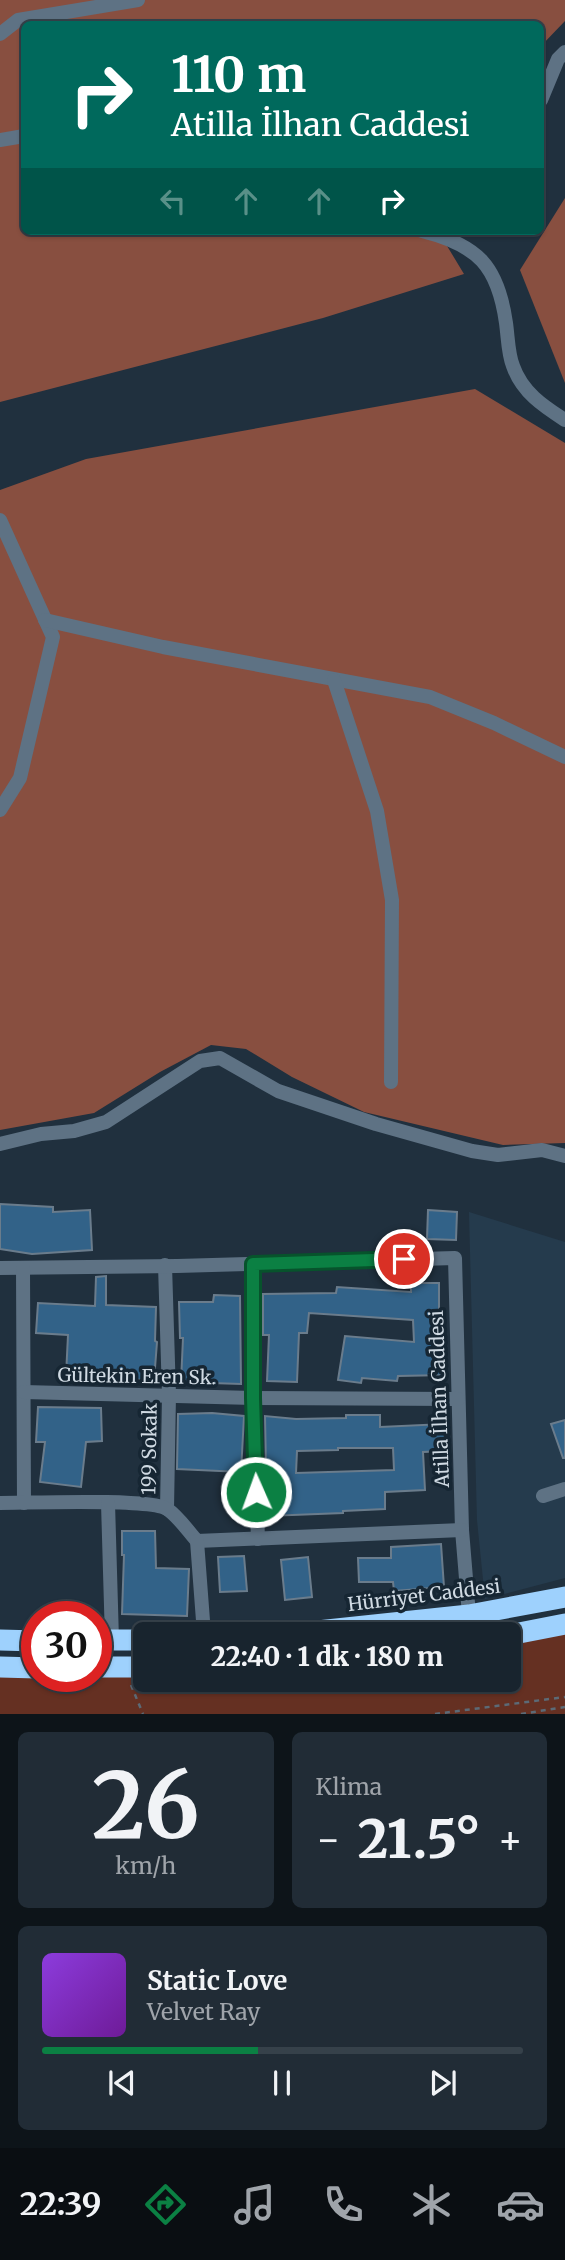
<!DOCTYPE html>
<html lang="tr">
<meta charset="utf-8">
<style>
:root{--surface:#18242e;--page:#212c36;--text:#f1f3f6;--muted:#9fa4aa;--line:#36414a;--accent:#0b8043}
body{margin:0;font-family:Merriweather,serif;background:var(--page);color:var(--text);height:100vh;display:flex;flex-direction:column;font-size:26px;white-space:nowrap}
*{box-sizing:border-box;margin:0}
p{font-size:23px;color:var(--muted)}
.icon{flex:none;width:38px;height:38px;fill:none;stroke:currentColor;stroke-width:2;stroke-linecap:round;stroke-linejoin:round}
.map{position:relative;height:1714px;overflow:hidden}
.details{display:flex;flex-direction:column;gap:18px;padding:18px;background:#0d1419;flex:1}
.details>*{flex:none}
.guide{position:absolute;left:21px;top:21px;width:523px;height:214px;border-radius:10px;box-shadow:0 2px 5px #0004,0 0 0 2px var(--line);background:#00695c;color:#fff;overflow:hidden}
.speed{position:absolute;left:21px;top:1601px;display:flex;gap:14px;font-size:35px;font-weight:700;text-align:center}
.speed>*{display:grid;place-content:center;width:91px;height:91px;border-radius:50%;background:var(--surface);box-shadow:0 2px 5px #0004,0 0 0 2px var(--line);line-height:1}
.speed .limit{border:10px solid #d22;background:#fff;color:#111}
.pin{position:absolute;display:grid;place-items:center;width:60px;height:60px;color:#fff;margin:-30px;border:4px solid #fff;border-radius:50%;box-shadow:0 2px 7px #0007}
.me{position:absolute;width:77px;margin:-38px;rotate:358deg;stroke-linejoin:round;filter:drop-shadow(0 0 5px #0008)}
.turn{display:flex;align-items:center;gap:24px;height:147px;padding:0 35px;font-size:32px}
.turn .icon{width:91px;height:91px;stroke-width:2.5}
.turn b{display:block;font-size:49px;line-height:60px}
.lanes{display:flex;align-items:center;height:66px;padding:0 35px;background:#0003;justify-content:center;gap:35px;direction:ltr}
.lanes .off{opacity:.35}
.big{font-size:52px;font-weight:800;line-height:1.1}
.details .tile{flex:1;display:flex;flex-direction:column;justify-content:center;gap:10px;min-width:0;padding:0 24px;border-radius:10px;background:var(--page)}
.details .dial{align-items:center;gap:0}
.dial b{font-size:91px;line-height:1}
.song{display:flex;align-items:center;gap:21px}
.cover{width:84px;height:84px;border-radius:10px;background:linear-gradient(135deg,hsl(270 70% 55%),hsl(280 70% 35%))}
.played{height:7px;border-radius:4px;background:linear-gradient(90deg,var(--accent) 45%,var(--line) 45%)}
.keys{display:flex;justify-content:space-around;direction:ltr}
.heat{display:flex;justify-content:space-between;align-items:center;font-size:38px;direction:ltr}
.details .tiles{flex:1;display:grid;gap:18px;grid-template-columns:1fr 1fr}
.tile:last-child{grid-column:span 2}
.trip{position:absolute;left:133px;top:1622px;width:388px;height:70px;border-radius:10px;background:var(--surface);box-shadow:0 2px 5px #0004,0 0 0 2px var(--line);font-weight:800;line-height:70px;text-align:center}
.tabs{display:flex;height:112px;justify-content:space-around;align-items:center;background:#0a0e12;color:var(--muted)}
.tabs .icon{width:49px;height:49px}
.tabs .active{color:var(--accent)}
.tabs b{font-size:32px;color:var(--text)}
.map>svg:first-child{display:block}
.built{fill:#253b4d}
.green{fill:#653022}
.forest{fill:#884f40}
.building{fill:#326288;stroke:#6a7c8c;stroke-width:2;fill-rule:evenodd}
.lines{fill:none;stroke-linecap:round;stroke-linejoin:round}
.path{stroke:#5c6a76;stroke-width:2.5;stroke-dasharray:5 5;stroke-linecap:butt}
.minor{stroke:#5e7284;stroke-width:14}
.highway{stroke:#9ed1fd;stroke-width:21}
.route-casing{stroke:#07532c;stroke-width:18}
.route{stroke:#0b8043;stroke-width:12}
.labels{text-anchor:middle;dominant-baseline:central;stroke-width:7;stroke-linejoin:round;paint-order:stroke}
.street-label{font-size:19px;fill:#d0dae3;stroke:#162633}
</style>
<div class="map">
<svg width="565" height="1714" viewBox="0 0 565 1714">
<rect width="100%" height="100%" fill="#20303e"/>
<!-- built -->
<path class="built" d="M469 1212 565 1242V1578L485 1599 477 1520Z"/>
<!-- green -->
<path class="green" d="M565 1624V1714H0V1667L37 1676H96L145 1667V1680H509V1635Z"/>
<!-- forest -->
<g class="forest">
<path d="M0 0H565V21L541 46V24H24V231H438L464 274 323 318 0 402Z"/>
<path d="M565 198V383L520 270Z"/>
<path d="M475 389 565 443V1143L503 1145 364 1112 292 1077 246 1049 211 1045 160 1072 94 1113 0 1130V490L86 459Z"/>
</g>
<!-- building -->
<g class="building">
<path d="M0 1204 53 1207V1212L90 1210 92 1250 32 1254 0 1249Z"/>
<path d="M428 1210 457 1212 456 1240 427 1239Z"/>
<path d="M106 1276V1305L156 1307 155 1341 157 1342 154 1381 130 1379 131 1378 66 1376 68 1335 36 1333 38 1303 95 1306 96 1277Z"/>
<path d="M411 1283H439V1322L442 1352H445L446 1375 398 1376 397 1381 362 1378 361 1383 338 1380 345 1336 414 1342 413 1320 309 1313 307 1333H299L297 1382 267 1381 269 1335H263V1294L336 1293 337 1287 411 1292Z"/>
<path d="M214 1295 240 1296 241 1384 181 1382 183 1338H180L179 1302H213Z"/>
<path d="M38 1407 101 1408 102 1441 86 1442 81 1487 40 1482 45 1442H36Z"/>
<path d="M212 1413 244 1416 241 1472 177 1469 178 1414Z"/>
<path d="M346 1415H380V1427L444 1424 446 1451 423 1452 425 1490 385 1492V1509L343 1511V1513L267 1516 265 1416 296 1419 346 1418ZM338 1448H393L394 1470 296 1473 297 1451 338 1450Z"/>
<path d="M565 1420V1458H563L551 1424Z"/>
<path d="M122 1531H155L156 1568 189 1569 187 1616 122 1614 124 1555H122Z"/>
<path d="M441 1544 444 1587 394 1591 393 1582H359L358 1558H391V1547Z"/>
<path d="M244 1556 247 1591 220 1592 218 1557Z"/>
<path d="M308 1557 312 1597 285 1600 281 1560Z"/>
</g>
<g class="lines">
<!-- path -->
<g class="path">
<path d="M131 1685 143 1714"/>
<path d="M435 1714 565 1697"/>
<path d="M521 1714 565 1707"/>
</g>
<!-- minor -->
<g class="minor">
<path d="M0 34 18 20 138 0"/>
<path d="M541 100 558 59 565 52"/>
<path d="M0 140 24 136"/>
<path d="M422 231C478 245 498 266 506 323 508 337 508 354 513 366 522 392 543 406 565 420"/>
<path d="M0 520 53 637 20 778 0 810"/>
<path d="M45 620 163 647 430 697 494 723 565 757"/>
<path d="M334 680 377 811 392 900 391 1082"/>
<path d="M0 1144 41 1134 74 1131 106 1122 200 1061 220 1058 278 1091 376 1124 472 1151 498 1155 542 1150 565 1156"/>
<path d="M253 1264V1398L258 1539"/>
<path d="M165 1265 169 1395 167 1509"/>
<path d="M0 1268 177 1266 455 1258 462 1530 469 1615"/>
<path d="M23 1268 24 1503"/>
<path d="M24 1392 253 1398 458 1399"/>
<path d="M543 1496 565 1489"/>
<path d="M0 1503C29 1503 149 1498 167 1509 178 1516 188 1531 197 1541L462 1530"/>
<path d="M108 1503 112 1640"/>
<path d="M197 1541 204 1634"/>
</g>
<!-- highway -->
<g class="highway">
<path d="M289 1634 469 1615 565 1597"/>
<path d="M509 1635 565 1624"/>
<path d="M0 1640 37 1641"/>
<path d="M96 1640H145"/>
<path d="M0 1667 37 1668"/>
<path d="M96 1667H145"/>
</g>
</g>
<g class="lines">
<!-- route casing -->
<g class="route-casing">
<path id="route" d="M256 1492 253 1398V1264L404 1259"/>
</g>
<!-- route -->
<use href="#route" class="route"/>
</g>
<g class="labels">
<!-- street labels -->
<g class="street-label">
<text transform="translate(137 1376) rotate(1)">Gültekin Eren Sk.</text>
<text transform="translate(439 1399) rotate(-92)">Atilla İlhan Caddesi</text>
<text transform="translate(149 1449) rotate(-89)">199 Sokak</text>
<text transform="translate(424 1595) rotate(-7)">Hürriyet Caddesi</text>
</g>
</g>
</svg>
<div class="speed"><div class="limit">30</div></div>
<div class="pin" style="left:404px;top:1259px;background:#d93025"><svg class="icon" aria-label="arrive" viewBox="0 0 24 24"><path d="M6 21V4h12l-3 4 3 4H6"/></svg></div>
<svg class="me" style="left:256px;top:1492px" viewBox="-20 -20 40 40"><circle r="17" fill="#0b8043" stroke="#fff" stroke-width="3"/><path d="M0-11L8 9 0 5-8 9z" fill="#fff"/></svg>
<div class="trip">22:40 · 1 dk · 180 m</div>
<div class="guide">
<div class="turn"><svg class="icon" aria-label="right" viewBox="0 0 24 24"><path d="M7 20v-9h11M14 6l5 5-5 5"/></svg><div><b>110 m</b>Atilla İlhan Caddesi</div></div>
<div class="lanes"><svg class="icon off" aria-label="left" viewBox="0 0 24 24"><path d="M17 20v-9H6M10 6l-5 5 5 5"/></svg><svg class="icon off" aria-label="ahead" viewBox="0 0 24 24"><path d="M12 20V5M6 11l6-6 6 6"/></svg><svg class="icon off" aria-label="ahead" viewBox="0 0 24 24"><path d="M12 20V5M6 11l6-6 6 6"/></svg><svg class="icon" aria-label="right" viewBox="0 0 24 24"><path d="M7 20v-9h11M14 6l5 5-5 5"/></svg></div>
</div>
</div>
<section class="details">
<div class="tiles">
<div class="tile dial"><b>26</b><p>km/h</p></div>
<div class="tile"><p>Klima</p>
<div class="heat"><a>−</a><b class="big">21.5°</b><a>+</a></div>
</div>
<div class="tile">
<div class="song"><i class="cover"></i><div><b>Static Love</b><p>Velvet Ray</p></div></div>
<div class="played"></div>
<div class="keys"><svg class="icon" aria-label="previous" viewBox="0 0 24 24"><path d="M18 5L8 12l10 7zM5 5v14"/></svg><svg class="icon" aria-label="pause" viewBox="0 0 24 24"><path d="M8 5v14M16 5v14"/></svg><svg class="icon" aria-label="next" viewBox="0 0 24 24"><path d="M6 5l10 7-10 7zM19 5v14"/></svg></div>
</div>
</div>
</section>
<nav class="tabs">
<b>22:39</b>
<svg class="icon active" aria-label="directions" viewBox="0 0 24 24"><path d="M12 3l9 9-9 9-9-9zM9 14v-3h6M13 9l2 2-2 2"/></svg>
<svg class="icon" aria-label="music" viewBox="0 0 24 24"><path d="M9 18V5l10-2v13"/><circle cx="6" cy="18" r="3"/><circle cx="16" cy="16" r="3"/></svg>
<svg class="icon" aria-label="phone" viewBox="0 0 24 24"><path d="M5 4h4l2 5-3 2q2 4 5 5l2-3 5 2v4C11 20 4 13 5 4z"/></svg>
<svg class="icon" aria-label="climate" viewBox="0 0 24 24"><path d="M12 3v18M4 7l16 10M4 17L20 7"/></svg>
<svg class="icon" aria-label="car" viewBox="0 0 24 24"><path d="M5 17H2v-5l4-1 3-4h7l3 4 3 1v5h-3M9 17h6M6 11h13"/><circle cx="7" cy="17" r="2"/><circle cx="17" cy="17" r="2"/></svg>
</nav>
